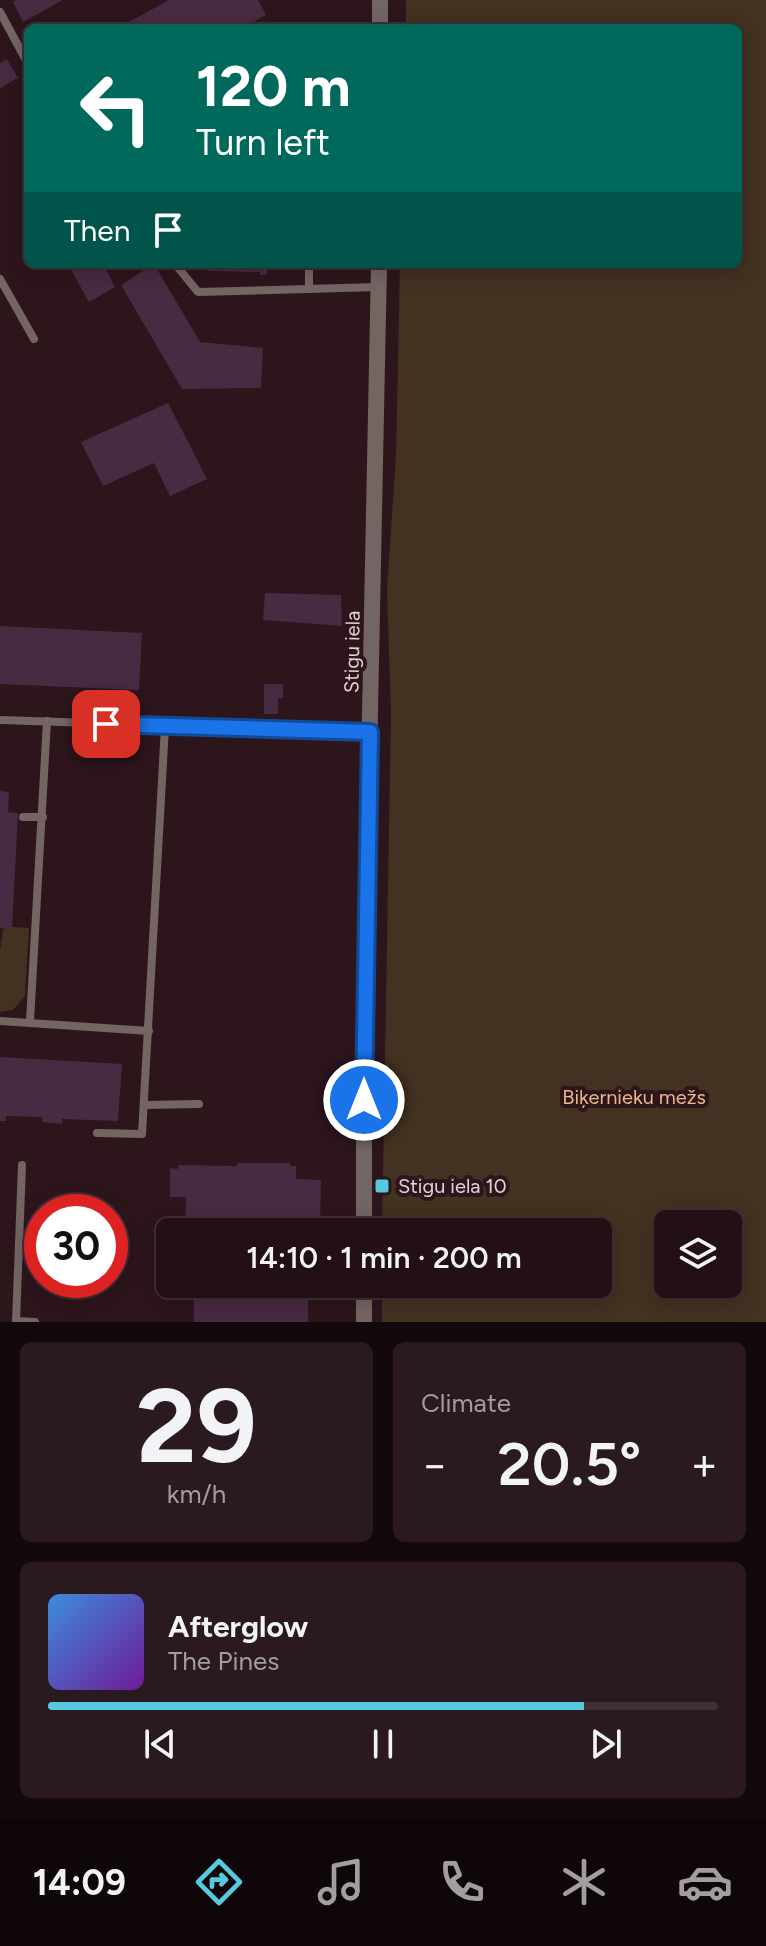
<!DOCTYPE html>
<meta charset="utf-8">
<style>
:root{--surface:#221015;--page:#2a191e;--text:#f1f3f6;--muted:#a29da0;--line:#3f3034;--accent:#56c9e1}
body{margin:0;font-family:Figtree,sans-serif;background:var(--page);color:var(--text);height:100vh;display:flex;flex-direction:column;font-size:30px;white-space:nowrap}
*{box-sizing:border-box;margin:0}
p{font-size:26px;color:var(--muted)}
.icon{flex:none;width:44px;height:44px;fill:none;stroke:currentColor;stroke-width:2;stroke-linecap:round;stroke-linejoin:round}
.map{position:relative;height:1322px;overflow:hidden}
.details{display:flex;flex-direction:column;gap:20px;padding:20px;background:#13090c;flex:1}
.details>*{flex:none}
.banner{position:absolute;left:24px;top:24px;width:718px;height:244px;border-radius:12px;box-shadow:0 4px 20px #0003,0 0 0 2px var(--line);background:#00695c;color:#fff;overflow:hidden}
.buttons{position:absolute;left:654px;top:1210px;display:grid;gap:16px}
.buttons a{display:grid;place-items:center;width:88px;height:88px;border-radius:12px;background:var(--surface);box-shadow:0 4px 20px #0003,0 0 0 2px var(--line);font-size:40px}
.speed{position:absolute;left:24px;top:1194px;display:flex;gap:16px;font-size:40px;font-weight:700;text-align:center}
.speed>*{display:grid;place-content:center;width:104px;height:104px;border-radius:50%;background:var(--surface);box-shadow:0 4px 20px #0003,0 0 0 2px var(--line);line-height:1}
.speed .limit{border:12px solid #d22;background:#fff;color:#111}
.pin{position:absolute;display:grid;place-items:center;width:68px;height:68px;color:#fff;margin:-34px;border-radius:16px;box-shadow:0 4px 12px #0006}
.me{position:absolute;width:88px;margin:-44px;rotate:0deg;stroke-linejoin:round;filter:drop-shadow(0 0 6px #0008)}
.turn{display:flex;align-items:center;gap:28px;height:168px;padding:0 40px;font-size:36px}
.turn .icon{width:104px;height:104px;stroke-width:2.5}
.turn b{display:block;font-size:56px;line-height:68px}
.then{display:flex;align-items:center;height:76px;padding:0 40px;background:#0003;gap:16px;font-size:30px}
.big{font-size:60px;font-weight:600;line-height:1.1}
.details .tile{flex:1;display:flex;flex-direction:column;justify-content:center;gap:12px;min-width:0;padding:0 28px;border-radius:12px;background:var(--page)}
.details .dial{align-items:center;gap:0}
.dial b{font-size:104px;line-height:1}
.song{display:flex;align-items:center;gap:24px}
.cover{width:96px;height:96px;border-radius:12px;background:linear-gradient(135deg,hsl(210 70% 55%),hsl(280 70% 35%))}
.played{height:8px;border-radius:4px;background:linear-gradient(90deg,var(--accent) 80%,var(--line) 80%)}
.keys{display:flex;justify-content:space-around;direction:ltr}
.heat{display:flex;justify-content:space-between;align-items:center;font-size:44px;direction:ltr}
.details .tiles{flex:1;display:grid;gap:20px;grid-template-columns:1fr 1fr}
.tile:last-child{grid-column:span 2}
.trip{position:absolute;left:156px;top:1218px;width:456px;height:80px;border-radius:12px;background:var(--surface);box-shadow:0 4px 20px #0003,0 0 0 2px var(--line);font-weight:600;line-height:80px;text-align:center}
.menu{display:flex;height:128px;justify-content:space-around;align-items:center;background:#0e0608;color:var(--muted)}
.menu .icon{width:56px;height:56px}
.menu .on{color:var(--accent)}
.menu b{font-size:36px;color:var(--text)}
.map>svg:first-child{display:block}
.green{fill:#433121;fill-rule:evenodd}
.building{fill:#482a42}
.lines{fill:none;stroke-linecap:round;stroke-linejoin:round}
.lane{stroke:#736562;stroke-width:8}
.street{stroke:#736562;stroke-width:16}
.route-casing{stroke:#114b97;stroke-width:20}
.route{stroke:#1a73e8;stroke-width:14}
.poi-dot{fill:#56c9e1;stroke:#2d151c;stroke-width:3}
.labels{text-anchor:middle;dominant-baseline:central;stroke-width:8;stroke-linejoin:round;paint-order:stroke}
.street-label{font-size:20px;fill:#e3d1d4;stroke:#2d151c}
.park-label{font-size:20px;fill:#ebb787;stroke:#2d151c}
.poi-label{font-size:20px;fill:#e3d1d4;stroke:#2d151c;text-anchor:start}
</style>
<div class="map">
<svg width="766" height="1322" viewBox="0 0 766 1322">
<rect width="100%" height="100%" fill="#2d151c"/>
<!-- green -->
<g class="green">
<path d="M406 0H766V1322H382V1284H598V1232H382L391 713 387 590 396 455 400 264H738V28H406ZM668 1224H728V1284H668Z"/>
<path d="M13 927 29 928 25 996 13 1010 0 1012V950L3 929Z"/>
</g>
<!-- building -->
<g class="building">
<path d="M17 0H63L23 22 13 2Z"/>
<path d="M169 0H258L266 15 243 28H118Z"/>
<path d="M7 59 18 78 0 88V63Z"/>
<path d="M68 264H103L115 287 89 302Z"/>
<path d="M154 264 200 342 263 348 261 388 182 389 121 285Z"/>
<path d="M208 264H267V275H260V272L208 271Z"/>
<path d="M168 403 207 479 170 496 154 463 103 486 81 442Z"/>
<path d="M265 593 341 595 342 626 263 620Z"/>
<path d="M0 626 142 633 139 690 0 684Z"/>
<path d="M264 684H283V698H278V714H264Z"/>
<path d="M0 791 9 792 8 812 18 813 12 929 0 928Z"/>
<path d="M0 1057 122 1064 118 1121 62 1119V1124L42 1122V1117L6 1116V1121H0Z"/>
<path d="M237 1163H290V1166H296V1179L321 1180 320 1222H309V1232H185L186 1197H170V1168L178 1169V1165L237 1166Z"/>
<path d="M179 1284H308V1322H194V1293H179Z"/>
</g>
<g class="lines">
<!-- lane -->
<g class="lane">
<path d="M0 12 27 62"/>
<path d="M175 264 198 292 378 287"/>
<path d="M0 279 34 339"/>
<path d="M309 289V264"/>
<path d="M0 720 370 732"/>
<path d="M23 817H43"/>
<path d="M0 1021 149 1031"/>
<path d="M30 1021 47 721"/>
<path d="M145 1105 199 1104"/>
<path d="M97 1133 142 1134 165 727"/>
<path d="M16 1321 35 1322"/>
<path d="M16 1322 22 1165"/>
</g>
<!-- street -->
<g class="street">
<path d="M380 28V0"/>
<path d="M364 1232V1010L379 264"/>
<path d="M364 1322V1284"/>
</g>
</g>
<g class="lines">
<!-- route casing -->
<g class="route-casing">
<path id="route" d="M106 724 370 732 364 1100"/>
</g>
<!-- route -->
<use href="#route" class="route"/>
</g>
<!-- markers -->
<rect class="poi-dot" x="374" y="1178" width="16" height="16" rx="4"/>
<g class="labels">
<!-- street labels -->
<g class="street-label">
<text transform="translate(352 652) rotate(-89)">Stigu iela</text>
</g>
<!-- park labels -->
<g class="park-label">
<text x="634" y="1097">Biķernieku mežs</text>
</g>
<!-- poi labels -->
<g class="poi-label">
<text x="398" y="1186">Stigu iela 10</text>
</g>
</g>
</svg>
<div class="buttons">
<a><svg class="icon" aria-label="layers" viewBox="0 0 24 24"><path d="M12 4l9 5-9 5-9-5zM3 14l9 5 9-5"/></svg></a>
</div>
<div class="speed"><div class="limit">30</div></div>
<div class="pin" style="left:106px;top:724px;background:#d93025"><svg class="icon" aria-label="arrive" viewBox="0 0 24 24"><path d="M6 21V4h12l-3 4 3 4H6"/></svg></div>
<svg class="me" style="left:364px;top:1100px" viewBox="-20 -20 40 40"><circle r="17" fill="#1a73e8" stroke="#fff" stroke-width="3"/><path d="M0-11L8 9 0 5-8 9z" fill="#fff"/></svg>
<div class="trip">14:10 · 1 min · 200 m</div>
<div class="banner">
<div class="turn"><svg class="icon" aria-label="left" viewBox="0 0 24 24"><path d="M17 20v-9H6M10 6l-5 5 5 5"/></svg><div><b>120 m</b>Turn left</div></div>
<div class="then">Then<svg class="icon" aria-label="arrive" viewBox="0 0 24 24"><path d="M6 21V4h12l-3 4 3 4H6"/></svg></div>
</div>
</div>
<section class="details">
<div class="tiles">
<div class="tile dial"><b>29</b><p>km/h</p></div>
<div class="tile"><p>Climate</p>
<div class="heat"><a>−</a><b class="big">20.5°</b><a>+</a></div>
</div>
<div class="tile">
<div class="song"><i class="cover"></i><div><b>Afterglow</b><p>The Pines</p></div></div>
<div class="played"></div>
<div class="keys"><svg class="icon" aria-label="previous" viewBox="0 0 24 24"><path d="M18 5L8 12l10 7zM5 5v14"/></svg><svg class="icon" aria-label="pause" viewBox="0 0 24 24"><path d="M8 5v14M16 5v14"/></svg><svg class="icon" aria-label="next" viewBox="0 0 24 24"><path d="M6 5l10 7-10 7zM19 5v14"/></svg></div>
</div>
</div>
</section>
<nav class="menu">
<b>14:09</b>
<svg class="icon on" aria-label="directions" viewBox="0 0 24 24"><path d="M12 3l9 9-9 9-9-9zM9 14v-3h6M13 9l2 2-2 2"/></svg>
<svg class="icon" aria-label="music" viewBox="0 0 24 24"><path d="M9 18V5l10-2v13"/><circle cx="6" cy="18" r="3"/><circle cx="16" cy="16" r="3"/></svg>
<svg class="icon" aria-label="phone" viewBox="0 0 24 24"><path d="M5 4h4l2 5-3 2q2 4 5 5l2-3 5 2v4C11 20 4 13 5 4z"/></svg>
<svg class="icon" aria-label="climate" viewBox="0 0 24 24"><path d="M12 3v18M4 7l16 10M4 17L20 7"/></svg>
<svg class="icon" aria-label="car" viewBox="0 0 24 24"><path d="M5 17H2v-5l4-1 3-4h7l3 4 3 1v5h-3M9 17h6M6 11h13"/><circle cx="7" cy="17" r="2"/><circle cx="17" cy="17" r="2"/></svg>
</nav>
